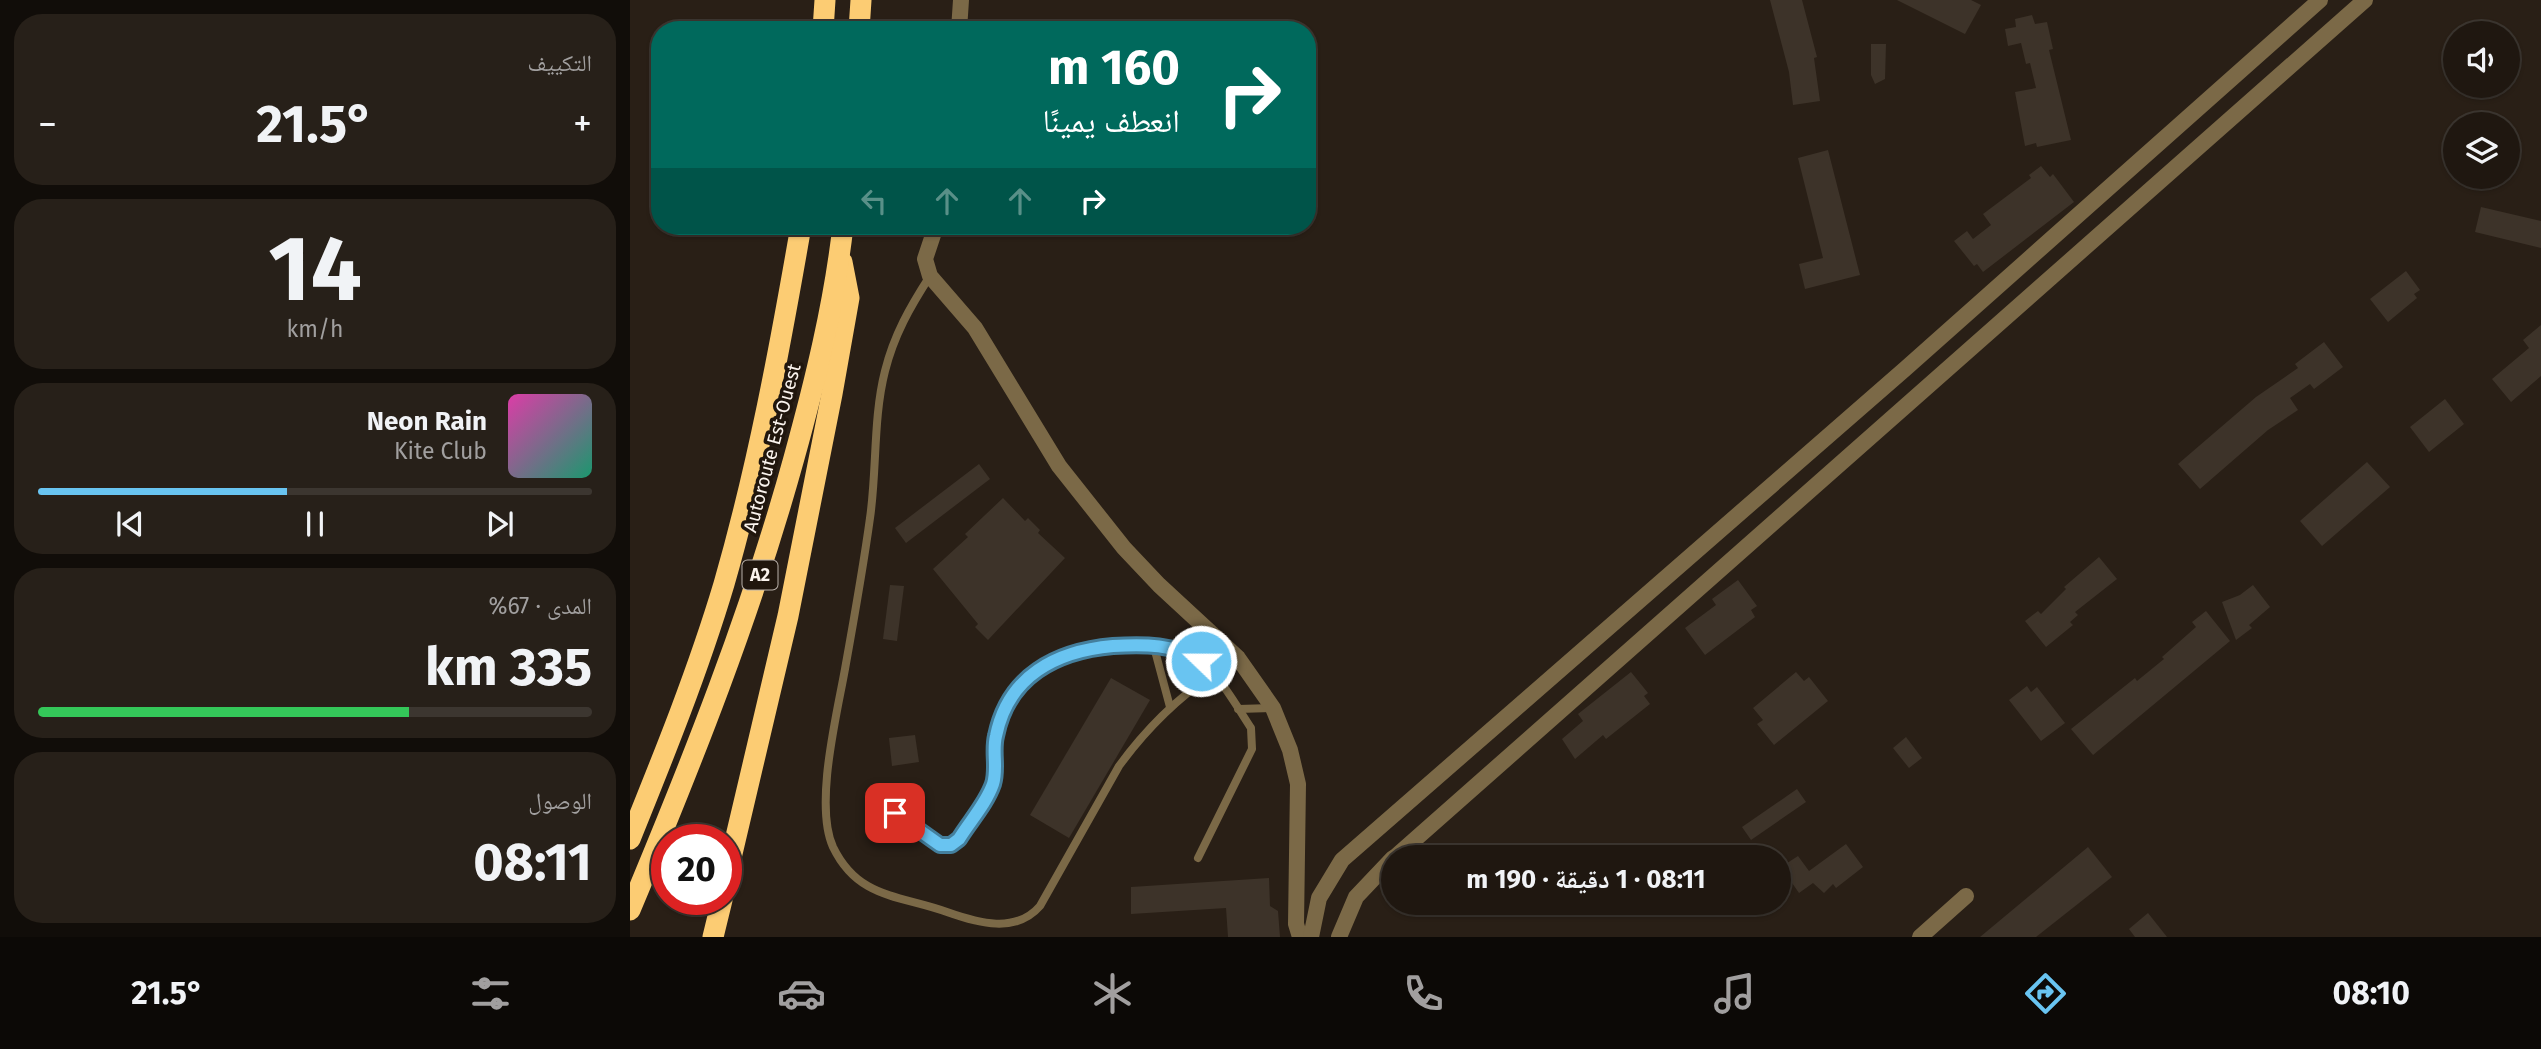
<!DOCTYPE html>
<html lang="ar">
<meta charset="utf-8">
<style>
:root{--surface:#1f1710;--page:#272019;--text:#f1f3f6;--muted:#a19f9f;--line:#3c3630;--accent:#69c4f1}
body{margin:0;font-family:"Fira Sans","Noto Naskh Arabic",sans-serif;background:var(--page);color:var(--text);direction:rtl;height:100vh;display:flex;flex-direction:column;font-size:26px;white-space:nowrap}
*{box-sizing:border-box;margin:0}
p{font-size:23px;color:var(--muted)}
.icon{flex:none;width:38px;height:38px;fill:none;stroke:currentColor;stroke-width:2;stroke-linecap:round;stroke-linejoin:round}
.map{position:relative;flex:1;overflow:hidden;direction:ltr}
.sheet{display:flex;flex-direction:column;gap:14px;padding:14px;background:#110d09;width:630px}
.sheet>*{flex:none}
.top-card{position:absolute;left:21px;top:21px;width:665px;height:214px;border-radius:28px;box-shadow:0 2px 5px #0004,0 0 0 2px var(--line);direction:rtl;background:#00695c;color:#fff;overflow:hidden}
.tools{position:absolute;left:1813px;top:21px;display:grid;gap:14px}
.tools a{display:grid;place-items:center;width:77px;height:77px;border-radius:50%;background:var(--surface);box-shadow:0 2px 5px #0004,0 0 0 2px var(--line);font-size:35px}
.speed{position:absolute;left:21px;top:824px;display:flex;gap:14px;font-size:35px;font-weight:700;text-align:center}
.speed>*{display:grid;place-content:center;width:91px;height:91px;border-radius:50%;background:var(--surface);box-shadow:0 2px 5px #0004,0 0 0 2px var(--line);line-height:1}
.speed .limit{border:10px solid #d22;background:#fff;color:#111}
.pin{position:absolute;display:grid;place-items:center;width:60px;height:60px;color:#fff;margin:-30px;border-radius:14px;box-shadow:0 4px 10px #0006}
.me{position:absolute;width:77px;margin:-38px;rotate:292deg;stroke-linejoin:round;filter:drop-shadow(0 0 5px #0008)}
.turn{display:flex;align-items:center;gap:24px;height:147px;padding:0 21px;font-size:32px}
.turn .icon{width:91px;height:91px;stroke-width:2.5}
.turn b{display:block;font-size:49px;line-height:60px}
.lanes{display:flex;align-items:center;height:66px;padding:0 21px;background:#0003;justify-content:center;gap:35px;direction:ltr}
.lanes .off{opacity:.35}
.big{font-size:52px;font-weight:700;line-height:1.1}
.sheet .card{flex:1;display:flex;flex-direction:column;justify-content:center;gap:10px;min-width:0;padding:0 24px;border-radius:28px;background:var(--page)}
.sheet .dial{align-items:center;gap:0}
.dial b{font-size:91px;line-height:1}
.song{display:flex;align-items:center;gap:21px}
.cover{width:84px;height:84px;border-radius:10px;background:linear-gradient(135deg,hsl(320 70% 55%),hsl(160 70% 35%))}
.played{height:7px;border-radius:4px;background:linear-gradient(90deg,var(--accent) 45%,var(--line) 45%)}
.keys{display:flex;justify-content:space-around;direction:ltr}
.heat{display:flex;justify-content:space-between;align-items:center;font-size:38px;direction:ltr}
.charge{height:10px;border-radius:5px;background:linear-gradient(90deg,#34c759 67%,var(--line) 0)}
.trip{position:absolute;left:751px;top:845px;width:410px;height:70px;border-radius:35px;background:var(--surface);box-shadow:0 2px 5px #0004,0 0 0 2px var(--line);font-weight:700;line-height:70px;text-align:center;direction:rtl}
.tab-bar{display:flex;height:112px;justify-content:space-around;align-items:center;background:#0c0906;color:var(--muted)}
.tab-bar .icon{width:49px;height:49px}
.tab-bar .active{color:var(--accent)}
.tab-bar b{font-size:32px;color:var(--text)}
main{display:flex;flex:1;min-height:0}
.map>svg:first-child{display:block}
.building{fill:#3d3329}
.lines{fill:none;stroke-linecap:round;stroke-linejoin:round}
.lane{stroke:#7b6947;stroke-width:8}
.street{stroke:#7b6947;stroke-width:16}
.highway{stroke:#fccc73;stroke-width:21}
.route-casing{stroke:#447f9d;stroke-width:18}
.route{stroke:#69c4f1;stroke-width:12}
.labels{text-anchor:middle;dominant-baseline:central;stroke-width:7;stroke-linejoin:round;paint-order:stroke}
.shield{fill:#20160d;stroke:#b9b1aa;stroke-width:2}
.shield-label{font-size:18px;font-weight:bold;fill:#faf3ed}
.street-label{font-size:19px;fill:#faf3ed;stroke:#20160d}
</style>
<main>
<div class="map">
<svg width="1911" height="937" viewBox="0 0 1911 937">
<rect width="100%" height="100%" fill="#291f16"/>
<!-- building -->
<g class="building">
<path d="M1140 0H1172L1187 57 1184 58 1190 101 1163 105 1159 72Z"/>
<path d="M1267 0H1341L1351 5 1335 34Z"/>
<path d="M1402 15 1405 24 1417 22 1423 49 1419 50 1441 140 1407 147 1406 143 1395 146 1385 92 1406 88 1400 63 1396 64 1391 43 1378 46 1375 29 1386 27 1385 19Z"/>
<path d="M1241 44H1256L1255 79 1245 84 1241 75Z"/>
<path d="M1198 150 1230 275 1175 289 1169 264 1193 258 1168 158Z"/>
<path d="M1411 166 1420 177 1423 174 1444 202 1353 272 1347 264 1344 266 1324 241 1337 231 1343 239 1361 225 1353 214 1401 178 1399 175Z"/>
<path d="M1851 207 1911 221V248L1845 232Z"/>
<path d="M1776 271 1790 290 1784 294 1787 298 1758 322 1740 299Z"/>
<path d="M1911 325V376L1881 402 1862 379 1899 348 1893 340Z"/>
<path d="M1694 342 1713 367 1684 389 1680 384 1660 398 1668 410 1638 430 1570 489 1548 464 1626 397 1668 368 1665 364Z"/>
<path d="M1815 399 1834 424 1799 452 1780 427Z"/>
<path d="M1737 462 1760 487 1692 546 1670 521Z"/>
<path d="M349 464 360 479 276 543 265 528Z"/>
<path d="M373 498 395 521 398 518 410 530 408 533 435 558 358 640 345 627 348 624 303 569 338 537 335 534Z"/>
<path d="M1469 557 1487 579 1445 612 1448 615 1440 622 1443 625 1416 647 1395 621 1408 611 1411 614 1436 589 1434 587Z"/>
<path d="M1108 580 1127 606 1121 610 1125 617 1075 655 1055 628 1086 605 1082 599Z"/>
<path d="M260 585 274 586 267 641 253 639Z"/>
<path d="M1623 585 1640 607 1619 625 1622 628 1606 640 1592 602 1610 595Z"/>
<path d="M1576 611 1600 641 1463 755 1441 729 1505 678 1507 681 1534 659 1532 657 1566 627 1562 622Z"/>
<path d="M1001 672 1018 693 1014 696 1020 704 976 739 973 735 945 759 932 739 953 721 948 714Z"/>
<path d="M1166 672 1174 681 1179 677 1198 701 1144 745 1127 724 1133 720 1123 708Z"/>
<path d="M481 678 520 700 439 838 400 815Z"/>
<path d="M1397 686 1401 692 1407 687 1435 723 1411 741 1379 700Z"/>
<path d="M285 735 289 762 262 766 259 738Z"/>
<path d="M1276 737 1292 758 1279 768 1263 748Z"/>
<path d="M1167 789 1176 802 1121 840 1112 827Z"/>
<path d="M1216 844 1233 867 1206 888 1203 884 1194 893 1183 883 1169 893 1151 867 1168 856 1179 871Z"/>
<path d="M1458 847 1482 877 1406 937H1350Z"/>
<path d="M639 878 640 906 648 911 650 937H598L596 908 501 914V887Z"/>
<path d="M1518 913 1537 937H1505L1499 929Z"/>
</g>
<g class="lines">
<!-- lane -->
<g class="lane">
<path d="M300 276C280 307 264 335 255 371 243 418 247 470 240 518 233 569 224 619 215 669 207 714 184 805 203 847 228 899 270 895 317 912 348 923 386 934 410 906L489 766C516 729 545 700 583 674"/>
<path d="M524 647 540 707"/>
<path d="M608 709 643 708"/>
<path d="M246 789C258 805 299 851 320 845 330 842 335 829 341 821 351 806 365 789 366 769 366 758 363 748 366 737 379 670 436 647 498 646 573 644 583 669 621 728L622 749 568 858"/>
</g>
<!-- street -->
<g class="street">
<path d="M329 30 331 0"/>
<path d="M306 226 295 259 300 276 345 328 429 466 494 548 529 585 608 658 643 708 660 750 668 784 666 924 670 937"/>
<path d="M764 858 1735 0"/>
<path d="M681 937 689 898 712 860 1275 369 1690 0"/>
<path d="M709 937 726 897 763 858"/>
<path d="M1290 937 1336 896"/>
</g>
<!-- highway -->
<g class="highway">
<path d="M193 30 195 0"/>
<path d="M229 30 231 0"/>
<path d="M0 839C34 755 68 671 94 584 128 466 150 347 171 226"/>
<path d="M96 879 158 616 202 394 219 298 212 262"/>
<path d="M0 910C62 762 121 614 164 458 185 382 204 305 213 226"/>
<path d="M83 937 92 900"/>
</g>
</g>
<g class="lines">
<!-- route casing -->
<g class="route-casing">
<path id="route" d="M265 813 310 845H321L329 839C340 821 356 804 363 784 368 768 362 752 366 736 378 676 426 651 483 646 513 644 546 644 571 661"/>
</g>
<!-- route -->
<use href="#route" class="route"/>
</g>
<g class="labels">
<!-- shield labels -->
<rect class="shield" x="112.5" y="560.5" width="35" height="29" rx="5"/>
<g class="shield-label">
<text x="130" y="575">A2</text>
</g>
<!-- street labels -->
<g class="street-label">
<text transform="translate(142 448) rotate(-75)">Autoroute Est-Ouest</text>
</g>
</g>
</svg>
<div class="tools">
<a><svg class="icon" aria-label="sound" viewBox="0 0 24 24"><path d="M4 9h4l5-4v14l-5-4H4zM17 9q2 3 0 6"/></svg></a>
<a><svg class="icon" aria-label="layers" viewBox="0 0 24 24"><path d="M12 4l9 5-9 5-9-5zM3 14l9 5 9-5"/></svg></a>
</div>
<div class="speed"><div class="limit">20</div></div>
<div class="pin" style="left:265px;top:813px;background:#d93025"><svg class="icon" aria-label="arrive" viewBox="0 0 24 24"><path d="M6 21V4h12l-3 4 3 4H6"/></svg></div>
<svg class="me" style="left:571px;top:661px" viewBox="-20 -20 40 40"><circle r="17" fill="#69c4f1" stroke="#fff" stroke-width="3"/><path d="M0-11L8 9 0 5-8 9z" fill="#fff"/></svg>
<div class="trip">08:11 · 1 دقيقة · 190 m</div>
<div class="top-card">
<div class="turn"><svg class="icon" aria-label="right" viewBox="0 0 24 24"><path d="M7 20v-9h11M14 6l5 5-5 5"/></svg><div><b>160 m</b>انعطف يمينًا</div></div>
<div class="lanes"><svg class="icon off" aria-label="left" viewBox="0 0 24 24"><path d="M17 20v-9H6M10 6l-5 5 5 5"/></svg><svg class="icon off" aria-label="ahead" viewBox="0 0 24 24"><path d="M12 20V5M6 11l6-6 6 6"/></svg><svg class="icon off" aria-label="ahead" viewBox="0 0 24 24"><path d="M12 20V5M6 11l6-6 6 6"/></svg><svg class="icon" aria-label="right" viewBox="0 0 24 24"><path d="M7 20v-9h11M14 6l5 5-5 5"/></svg></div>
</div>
</div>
<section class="sheet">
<div class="card"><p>التكييف</p>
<div class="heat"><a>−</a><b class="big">21.5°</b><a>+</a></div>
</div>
<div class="card dial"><b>14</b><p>km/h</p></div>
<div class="card">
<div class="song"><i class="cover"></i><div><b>Neon Rain</b><p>Kite Club</p></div></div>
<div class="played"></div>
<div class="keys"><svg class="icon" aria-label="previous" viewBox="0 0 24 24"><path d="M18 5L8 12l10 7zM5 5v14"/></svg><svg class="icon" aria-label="pause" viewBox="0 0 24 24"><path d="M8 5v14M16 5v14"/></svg><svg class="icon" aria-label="next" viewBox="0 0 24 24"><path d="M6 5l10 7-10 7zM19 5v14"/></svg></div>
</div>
<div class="card"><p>المدى · 67%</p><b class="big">335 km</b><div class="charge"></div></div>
<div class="card"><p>الوصول</p><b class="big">08:11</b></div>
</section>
</main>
<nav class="tab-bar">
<b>08:10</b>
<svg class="icon active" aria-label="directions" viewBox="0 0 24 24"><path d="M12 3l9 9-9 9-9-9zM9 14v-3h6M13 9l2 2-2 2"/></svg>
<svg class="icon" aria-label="music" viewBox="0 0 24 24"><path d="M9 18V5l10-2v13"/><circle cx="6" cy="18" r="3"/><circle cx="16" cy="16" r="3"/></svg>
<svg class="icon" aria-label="phone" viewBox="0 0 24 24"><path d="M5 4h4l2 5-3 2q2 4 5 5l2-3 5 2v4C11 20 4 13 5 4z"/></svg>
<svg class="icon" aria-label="climate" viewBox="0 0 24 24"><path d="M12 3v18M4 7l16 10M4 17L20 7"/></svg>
<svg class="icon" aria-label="car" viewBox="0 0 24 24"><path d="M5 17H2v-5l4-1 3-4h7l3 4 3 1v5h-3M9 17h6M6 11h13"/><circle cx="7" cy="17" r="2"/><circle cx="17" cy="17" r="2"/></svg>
<svg class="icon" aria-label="filters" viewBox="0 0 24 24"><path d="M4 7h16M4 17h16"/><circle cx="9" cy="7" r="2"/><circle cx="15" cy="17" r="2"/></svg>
<b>21.5°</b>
</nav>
